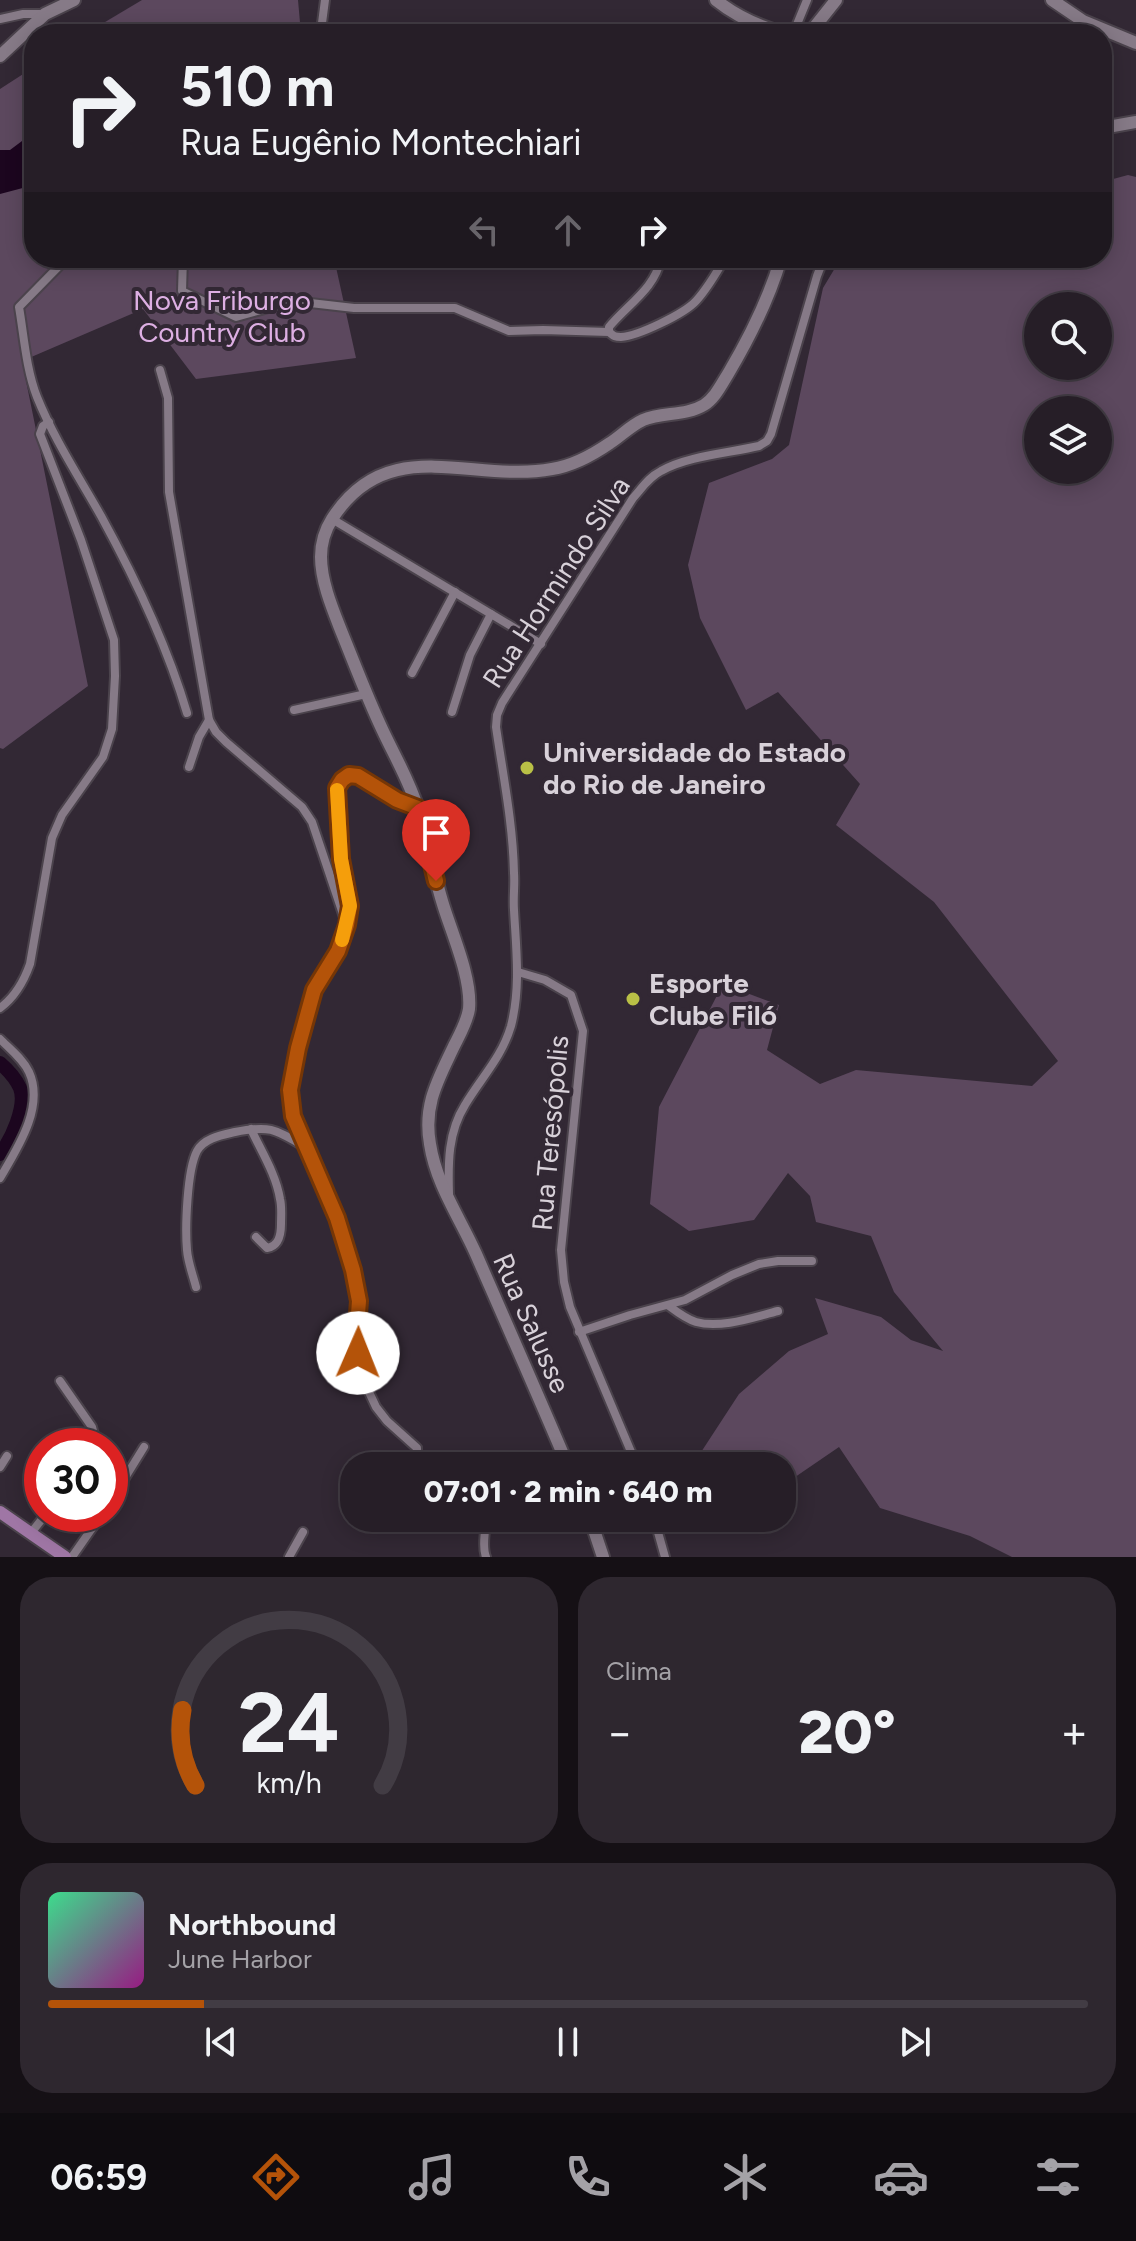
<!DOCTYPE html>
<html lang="pt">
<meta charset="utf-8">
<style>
:root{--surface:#261e27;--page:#2e272f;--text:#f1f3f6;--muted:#a4a2a7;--line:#423c44;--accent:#b45309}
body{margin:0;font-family:Figtree,sans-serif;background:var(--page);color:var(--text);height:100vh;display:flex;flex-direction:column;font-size:30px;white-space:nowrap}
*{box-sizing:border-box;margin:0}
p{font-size:26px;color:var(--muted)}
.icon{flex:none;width:44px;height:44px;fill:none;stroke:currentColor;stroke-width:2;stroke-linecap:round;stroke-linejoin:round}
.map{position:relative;height:1557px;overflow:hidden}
.drawer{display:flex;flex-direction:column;gap:20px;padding:20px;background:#151015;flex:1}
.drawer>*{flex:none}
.banner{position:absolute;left:24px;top:24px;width:1088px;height:244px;border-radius:32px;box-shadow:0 4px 20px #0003,0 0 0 2px var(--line);background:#261e27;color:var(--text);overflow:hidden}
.tools{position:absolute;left:1024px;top:292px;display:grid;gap:16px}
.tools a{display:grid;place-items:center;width:88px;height:88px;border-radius:50%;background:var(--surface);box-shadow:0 4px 20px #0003,0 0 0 2px var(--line);font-size:40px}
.speed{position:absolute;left:24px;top:1428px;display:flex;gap:16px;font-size:40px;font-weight:700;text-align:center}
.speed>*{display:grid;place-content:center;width:104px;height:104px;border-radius:50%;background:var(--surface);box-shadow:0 4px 20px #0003,0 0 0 2px var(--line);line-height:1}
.speed .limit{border:12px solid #d22;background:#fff;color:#111}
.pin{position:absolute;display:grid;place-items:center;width:68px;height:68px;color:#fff;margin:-82px -34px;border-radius:50% 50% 50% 0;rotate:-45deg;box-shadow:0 0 8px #0007}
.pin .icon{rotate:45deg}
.me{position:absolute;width:88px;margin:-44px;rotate:1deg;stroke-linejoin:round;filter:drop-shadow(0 0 6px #0008)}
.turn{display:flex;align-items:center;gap:28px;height:168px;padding:0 24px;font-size:36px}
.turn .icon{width:104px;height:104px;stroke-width:2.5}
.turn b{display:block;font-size:56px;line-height:68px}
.lanes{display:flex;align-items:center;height:76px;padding:0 24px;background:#0003;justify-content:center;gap:40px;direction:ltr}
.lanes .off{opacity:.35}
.big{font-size:60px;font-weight:800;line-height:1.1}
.drawer .tile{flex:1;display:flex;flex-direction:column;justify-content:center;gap:12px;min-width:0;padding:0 28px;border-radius:32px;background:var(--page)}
.drawer .dial{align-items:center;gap:0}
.dial svg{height:208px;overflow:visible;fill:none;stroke:var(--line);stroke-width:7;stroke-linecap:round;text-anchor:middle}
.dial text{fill:var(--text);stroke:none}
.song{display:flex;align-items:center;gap:24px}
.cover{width:96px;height:96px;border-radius:12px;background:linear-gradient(135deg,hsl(150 70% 55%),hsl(310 70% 35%))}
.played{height:8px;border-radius:4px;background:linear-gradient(90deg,var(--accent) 15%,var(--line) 15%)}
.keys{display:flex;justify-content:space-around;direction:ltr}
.heat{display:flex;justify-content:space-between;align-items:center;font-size:44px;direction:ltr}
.drawer .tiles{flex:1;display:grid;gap:20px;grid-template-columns:1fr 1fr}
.tile:last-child{grid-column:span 2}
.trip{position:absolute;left:340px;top:1452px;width:456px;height:80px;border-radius:32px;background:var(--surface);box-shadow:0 4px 20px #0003,0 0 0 2px var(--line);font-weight:800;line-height:80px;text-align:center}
.dock{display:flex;height:128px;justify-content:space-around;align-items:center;background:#0f0c10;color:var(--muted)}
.dock .icon{width:56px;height:56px}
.dock .on{color:var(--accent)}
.dock b{font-size:36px;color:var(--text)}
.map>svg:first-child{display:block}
.green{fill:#5c485e;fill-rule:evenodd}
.water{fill:#1c061f}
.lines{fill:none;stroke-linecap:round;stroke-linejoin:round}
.river{stroke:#1c061f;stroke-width:14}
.street-casing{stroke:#4b434c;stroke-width:12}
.secondary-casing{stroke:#4b434c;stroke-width:16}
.primary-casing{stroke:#4b434c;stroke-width:16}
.street{stroke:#867a87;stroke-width:8}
.secondary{stroke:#867a87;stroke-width:12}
.primary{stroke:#9f76a5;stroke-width:12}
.route-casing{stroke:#753606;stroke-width:20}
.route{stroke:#b45309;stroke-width:14}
.slow{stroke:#f59e0b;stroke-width:14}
.poi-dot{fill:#b9c046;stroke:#322834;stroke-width:3}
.labels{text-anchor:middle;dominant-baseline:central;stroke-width:8;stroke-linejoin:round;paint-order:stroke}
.park-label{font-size:28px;fill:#ddafe3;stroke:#322834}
.street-label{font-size:28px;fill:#d8d1d9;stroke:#322834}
.poi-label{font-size:28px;font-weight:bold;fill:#d8d1d9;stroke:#322834;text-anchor:start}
</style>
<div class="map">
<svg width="1136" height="1557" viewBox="0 0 1136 1557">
<rect width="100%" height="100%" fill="#322834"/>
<!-- green -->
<g class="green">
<path d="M142 0H298L301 34H85Z"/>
<path d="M34 67V258H334L356 358 196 379 143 309 22 361 88 686 3 749 0 748V89Z"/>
<path d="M1128 175 1136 177V1557H1012L970 1536 880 1508 839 1447 782 1486V1466H692L739 1394 789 1351 828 1334 815 1298 881 1317 911 1340 943 1351 894 1292 871 1236 816 1222 810 1196 788 1173 754 1220 689 1231 650 1204 659 1107 723 984 779 1005 767 1050 820 1084 856 1070 1032 1086 1058 1061 934 902 836 825 860 784 778 692 746 710 700 618 688 565 709 483 772 459 789 445 823 288 841 258H1102V182ZM1038 306H1098V366H1038ZM1098 410V470H1038V410Z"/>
</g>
<!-- water -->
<path class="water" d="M34 132V185L0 194V150H10Z"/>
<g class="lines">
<!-- river -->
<path class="river" d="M0 1063C7 1069 16 1079 20 1088 27 1106 11 1140 0 1154"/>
<!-- street casing -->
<g class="street-casing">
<g id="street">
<path d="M0 19 23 14H44"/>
<path d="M324 34 322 23 325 0"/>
<path d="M793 34 807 0"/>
<path d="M67 258 19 307C24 336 26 369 37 397 54 439 79 477 101 516 135 578 167 645 187 713"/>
<path d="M183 258 182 291 236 317 293 301 354 308H455L509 331 543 330 609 332"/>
<path d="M661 258C655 289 628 304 609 327V332C614 336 614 337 621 337 638 336 684 314 696 301 707 289 717 272 725 258"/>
<path d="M160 370 168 398 169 492 209 720 216 732 226 742 302 807 312 822 346 923"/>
<path d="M332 519 541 644"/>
<path d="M412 673 455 592"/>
<path d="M294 710 366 694"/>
<path d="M452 712 470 655 491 614"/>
<path d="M189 767 199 737 209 720"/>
<path d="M518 972 545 980 571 995 583 1031 561 1250 564 1282 570 1307 637 1466"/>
<path d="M0 1008C15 997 24 981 30 964L52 838 62 815 103 757 112 729 115 676 114 640 81 540 40 434 43 426 49 422"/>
<path d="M0 1039C10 1049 23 1059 29 1072 45 1107 17 1149 0 1178"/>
<path d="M251 1129C261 1151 276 1174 280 1199 282 1207 281 1216 281 1224 281 1235 279 1246 267 1248L256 1237"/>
<path d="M449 1194C448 1163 448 1132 465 1105 481 1078 502 1057 511 1026 521 987 516 948 514 910 513 897 515 885 514 873 513 824 503 775 496 727L497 715 502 703 633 498C642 488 649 477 661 471 687 456 729 453 759 446L767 441 771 434 817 276 824 258"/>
<path d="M196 1287C193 1275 188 1263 187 1250 185 1228 187 1170 197 1151 204 1138 222 1135 235 1132 270 1125 275 1129 305 1147"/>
<path d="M669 1306C677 1312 686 1319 696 1322 721 1329 754 1317 778 1311"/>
<path d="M579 1332 630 1315 685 1300 732 1275 759 1264 778 1261H812"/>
<path d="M60 1381 92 1427 94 1435 91 1446"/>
<path d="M417 1466V1448L387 1421 376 1407 361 1375 356 1340 359 1301 353 1270 337 1218 293 1116 290 1090 298 1048 314 990 338 951 347 925 350 906 341 859 337 788 342 780 349 775 358 776 397 800 418 808"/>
<path d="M0 1467 7 1456"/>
<path d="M110 1502 144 1447"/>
<path d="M654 1518 665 1557"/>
<path d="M31 1533 46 1514"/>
<path d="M72 1557 102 1514"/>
<path d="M289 1557 303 1532"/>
<path d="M486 1557C482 1547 485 1529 487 1518"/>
</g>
</g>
<!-- secondary casing -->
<g class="secondary-casing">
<g id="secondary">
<path d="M716 0C737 17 760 27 786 34"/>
<path d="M1052 0 1083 21 1136 43"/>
<path d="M809 34 836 0"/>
<path d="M0 56 45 14 74 0"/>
<path d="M1102 128 1136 122"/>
<path d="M568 1466C538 1395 507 1325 476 1254 460 1218 436 1184 430 1144 423 1105 438 1080 454 1046 460 1034 467 1022 469 1009 472 977 451 932 442 901 433 871 427 839 418 809 409 780 394 755 382 729 367 697 355 665 342 633 333 610 321 582 321 557 321 543 325 530 332 519 388 431 473 484 552 469 572 466 594 454 610 443 621 436 630 426 643 420 662 412 686 416 704 405 715 398 721 385 728 374 750 337 769 299 781 258"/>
<path d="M590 1518 603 1557"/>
</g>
</g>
<!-- primary casing -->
<g class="primary-casing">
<path id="primary" d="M0 1512 65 1557"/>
</g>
<!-- street -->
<use href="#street" class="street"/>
<!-- secondary -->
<use href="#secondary" class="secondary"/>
<!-- primary -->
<use href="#primary" class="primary"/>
</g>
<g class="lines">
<!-- route casing -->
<g class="route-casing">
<path id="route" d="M358 1353 356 1340 359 1301 353 1270 337 1218 293 1116 290 1090 298 1048 314 990 338 951 347 925 350 906 341 859 337 788 342 780 349 775 358 776 397 800 418 808 436 881"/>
</g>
<!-- route -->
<use href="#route" class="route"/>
<!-- slow -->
<path class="slow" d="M337 790 341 859 350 906 342 940"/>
</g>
<!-- markers -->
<g class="poi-dot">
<circle cx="527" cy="768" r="8"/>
<circle cx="633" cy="999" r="8"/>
</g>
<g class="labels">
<!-- park labels -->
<g class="park-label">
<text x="222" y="300">Nova Friburgo<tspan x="222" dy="32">Country Club</tspan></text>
</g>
<!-- street labels -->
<g class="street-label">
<text transform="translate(556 582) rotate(-57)">Rua Hormindo Silva</text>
<text transform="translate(550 1133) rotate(-85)">Rua Teresópolis</text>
<text transform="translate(532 1323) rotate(66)">Rua Salusse</text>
</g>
<!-- poi labels -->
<g class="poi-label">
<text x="543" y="752">Universidade do Estado<tspan x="543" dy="32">do Rio de Janeiro</tspan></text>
<text x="649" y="983">Esporte<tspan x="649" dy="32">Clube Filó</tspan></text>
</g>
</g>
</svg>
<div class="tools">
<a><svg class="icon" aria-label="search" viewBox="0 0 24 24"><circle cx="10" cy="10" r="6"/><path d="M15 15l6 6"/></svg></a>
<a><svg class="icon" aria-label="layers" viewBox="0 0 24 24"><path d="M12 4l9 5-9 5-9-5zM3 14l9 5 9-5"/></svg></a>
</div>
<div class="speed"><div class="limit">30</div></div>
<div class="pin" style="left:436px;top:881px;background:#d93025"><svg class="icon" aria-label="arrive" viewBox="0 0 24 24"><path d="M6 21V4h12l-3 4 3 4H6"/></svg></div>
<svg class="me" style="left:358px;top:1353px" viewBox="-20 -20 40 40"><circle r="19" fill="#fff"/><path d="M0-13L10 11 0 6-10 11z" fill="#b45309"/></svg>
<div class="trip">07:01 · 2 min · 640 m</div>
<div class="banner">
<div class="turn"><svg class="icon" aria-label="right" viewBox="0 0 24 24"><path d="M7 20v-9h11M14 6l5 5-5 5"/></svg><div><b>510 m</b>Rua Eugênio Montechiari</div></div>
<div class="lanes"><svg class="icon off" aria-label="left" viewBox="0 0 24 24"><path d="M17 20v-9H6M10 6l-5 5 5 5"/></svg><svg class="icon off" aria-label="ahead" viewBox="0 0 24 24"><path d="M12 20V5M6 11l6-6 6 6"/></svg><svg class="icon" aria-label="right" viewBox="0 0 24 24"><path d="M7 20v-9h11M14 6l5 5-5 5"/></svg></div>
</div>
</div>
<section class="drawer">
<div class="tiles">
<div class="tile dial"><svg viewBox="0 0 100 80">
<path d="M14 69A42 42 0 1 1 86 69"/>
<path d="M14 69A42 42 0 0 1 9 40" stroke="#b45309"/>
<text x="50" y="56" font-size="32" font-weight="700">24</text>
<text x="50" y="72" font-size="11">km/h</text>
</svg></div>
<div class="tile"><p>Clima</p>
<div class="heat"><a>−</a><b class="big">20°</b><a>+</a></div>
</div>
<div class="tile">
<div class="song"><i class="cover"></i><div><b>Northbound</b><p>June Harbor</p></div></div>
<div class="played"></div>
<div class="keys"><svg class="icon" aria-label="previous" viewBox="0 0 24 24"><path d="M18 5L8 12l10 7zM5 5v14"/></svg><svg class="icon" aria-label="pause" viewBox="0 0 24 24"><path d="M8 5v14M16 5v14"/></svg><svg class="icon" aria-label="next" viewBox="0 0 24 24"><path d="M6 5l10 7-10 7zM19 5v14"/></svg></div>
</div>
</div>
</section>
<nav class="dock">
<b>06:59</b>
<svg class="icon on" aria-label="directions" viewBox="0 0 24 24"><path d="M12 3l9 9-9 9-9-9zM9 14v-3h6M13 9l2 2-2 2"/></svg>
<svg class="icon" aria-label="music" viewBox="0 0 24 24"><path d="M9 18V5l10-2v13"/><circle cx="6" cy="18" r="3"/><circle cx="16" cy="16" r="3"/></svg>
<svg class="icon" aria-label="phone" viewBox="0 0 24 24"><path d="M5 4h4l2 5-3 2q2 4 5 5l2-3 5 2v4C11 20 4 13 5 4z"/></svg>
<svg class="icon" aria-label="climate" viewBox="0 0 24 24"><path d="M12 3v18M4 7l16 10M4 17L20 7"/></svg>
<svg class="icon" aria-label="car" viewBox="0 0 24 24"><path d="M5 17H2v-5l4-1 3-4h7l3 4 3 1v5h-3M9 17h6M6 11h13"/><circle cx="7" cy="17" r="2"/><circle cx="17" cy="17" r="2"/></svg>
<svg class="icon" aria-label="filters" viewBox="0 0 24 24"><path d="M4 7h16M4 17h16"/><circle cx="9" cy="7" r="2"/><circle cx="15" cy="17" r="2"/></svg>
</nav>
